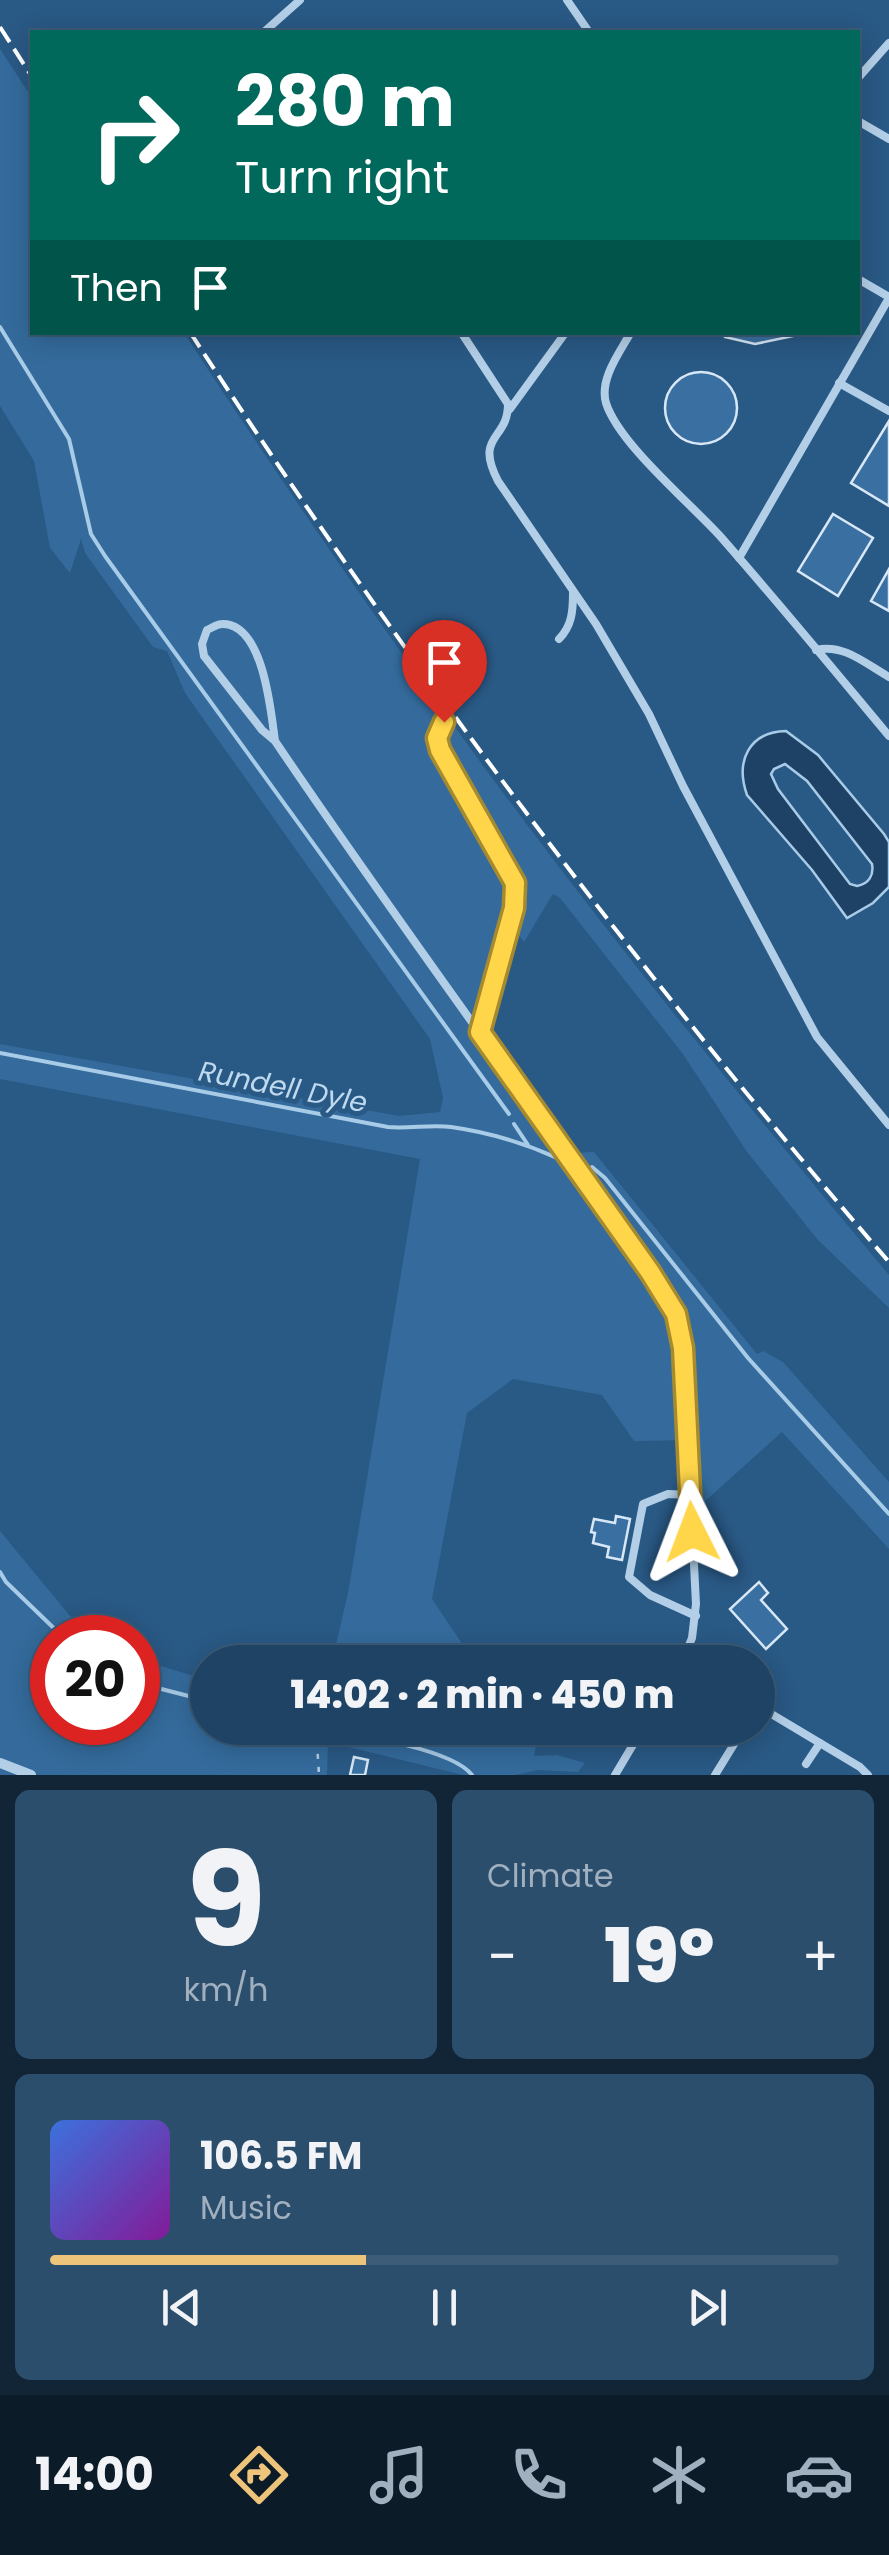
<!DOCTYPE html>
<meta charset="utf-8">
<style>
:root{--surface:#1f4364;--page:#2c4e6d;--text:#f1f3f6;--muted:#a1b0bf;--line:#3c5c78;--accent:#eec37a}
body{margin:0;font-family:Poppins,sans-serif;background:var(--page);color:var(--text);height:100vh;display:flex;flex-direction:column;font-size:38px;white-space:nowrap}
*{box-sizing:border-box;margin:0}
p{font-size:32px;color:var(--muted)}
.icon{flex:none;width:55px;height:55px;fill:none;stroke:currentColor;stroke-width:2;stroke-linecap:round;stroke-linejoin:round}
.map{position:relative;height:1775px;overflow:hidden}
.panel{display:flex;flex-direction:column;gap:15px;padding:15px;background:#112537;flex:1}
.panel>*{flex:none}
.top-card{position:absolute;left:30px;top:30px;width:830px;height:305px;border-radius:0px;box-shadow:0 5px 25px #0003,0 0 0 2px var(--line);background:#00695c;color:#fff;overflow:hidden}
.speed{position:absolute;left:30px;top:1615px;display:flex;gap:20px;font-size:50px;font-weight:700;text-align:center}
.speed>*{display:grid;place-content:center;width:130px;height:130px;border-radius:50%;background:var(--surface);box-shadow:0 5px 25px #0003,0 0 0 2px var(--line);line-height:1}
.speed .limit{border:15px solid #d22;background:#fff;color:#111}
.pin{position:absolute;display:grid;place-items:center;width:85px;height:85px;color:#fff;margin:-102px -42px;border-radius:50% 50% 50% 0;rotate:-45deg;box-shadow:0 0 10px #0007}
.pin .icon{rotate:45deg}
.me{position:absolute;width:110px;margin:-55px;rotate:357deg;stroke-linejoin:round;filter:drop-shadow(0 0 8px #0008)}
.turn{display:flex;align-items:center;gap:35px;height:210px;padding:0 40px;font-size:45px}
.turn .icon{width:130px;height:130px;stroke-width:2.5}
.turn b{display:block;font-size:70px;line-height:85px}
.then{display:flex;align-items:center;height:95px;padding:0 40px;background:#0003;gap:20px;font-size:38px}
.big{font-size:75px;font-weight:800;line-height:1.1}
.panel .card{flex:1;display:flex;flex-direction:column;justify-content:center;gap:15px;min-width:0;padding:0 35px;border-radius:15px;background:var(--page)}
.panel .dial{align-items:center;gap:0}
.dial b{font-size:130px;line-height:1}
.song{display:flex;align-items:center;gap:30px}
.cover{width:120px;height:120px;border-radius:15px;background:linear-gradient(135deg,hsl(220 70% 55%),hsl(290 70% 35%))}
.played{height:10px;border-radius:5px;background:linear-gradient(90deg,var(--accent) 40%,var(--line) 40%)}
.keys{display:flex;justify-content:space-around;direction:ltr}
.heat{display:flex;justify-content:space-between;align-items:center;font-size:55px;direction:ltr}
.panel .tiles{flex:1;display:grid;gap:15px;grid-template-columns:1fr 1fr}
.card:last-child{grid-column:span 2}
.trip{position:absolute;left:190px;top:1645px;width:585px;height:100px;border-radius:50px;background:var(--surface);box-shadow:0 5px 25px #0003,0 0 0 2px var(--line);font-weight:800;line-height:100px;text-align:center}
.tab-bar{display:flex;height:160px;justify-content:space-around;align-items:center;background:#0c1b28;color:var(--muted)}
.tab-bar .icon{width:70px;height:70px}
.tab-bar .current{color:var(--accent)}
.tab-bar b{font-size:45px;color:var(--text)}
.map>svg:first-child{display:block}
.green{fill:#346b9c}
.water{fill:#1d4265;stroke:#a8cbe7;stroke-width:2.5;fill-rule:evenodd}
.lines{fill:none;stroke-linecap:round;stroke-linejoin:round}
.stream{stroke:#a8cbe7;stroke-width:4}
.building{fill:#3a70a1;stroke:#d7e7f6;stroke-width:2.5}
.path{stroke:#b3cfe7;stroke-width:2.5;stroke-dasharray:5 8;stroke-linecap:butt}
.service{stroke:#b3cfe7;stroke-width:8}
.minor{stroke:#b3cfe7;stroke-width:10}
.rail{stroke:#fff;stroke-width:4;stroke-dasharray:18 8;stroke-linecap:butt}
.route-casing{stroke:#a68a30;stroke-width:25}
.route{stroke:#ffd54a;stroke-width:18}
.labels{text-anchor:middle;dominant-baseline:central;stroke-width:10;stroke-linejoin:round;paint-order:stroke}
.water-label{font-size:28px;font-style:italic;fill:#bfd9ee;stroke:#295985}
</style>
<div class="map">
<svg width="889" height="1775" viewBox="0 0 889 1775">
<rect width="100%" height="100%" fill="#295985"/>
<!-- green -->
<g class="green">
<path d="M0 49 32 98V332L184 333C293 499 405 663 525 822 641 977 765 1126 889 1275V1308L818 1240 747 1152 683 1054 560 898 553 894 524 942 502 913C492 935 498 942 512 960L493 1014 492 1040 573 1153 594 1152 757 1354 763 1351 783 1362 889 1482V1549L782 1432 703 1503 698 1501 694 1440 634 1441 602 1395 513 1379 467 1413 432 1599 463 1645 552 1662H332L348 1593 420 1159 0 1079V1044L399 1116 440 1112 443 1098 430 1039 185 693 167 651 153 647 85 553 81 539 70 573 50 548 34 461 0 406Z"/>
<path d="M0 1531 80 1628 94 1637 52 1638V1722H138V1659L207 1680 208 1728H539L534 1756 557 1755 585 1763 578 1772 538 1770 515 1775H463L328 1742 327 1775H0Z"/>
</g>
<!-- water -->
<path class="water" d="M786 731 818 755 884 834 889 842V887L873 903 847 918 812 870 747 795C735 761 749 732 786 731ZM785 764 807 781 872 864C874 875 869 884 857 886L850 884 778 789 771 774 774 769Z"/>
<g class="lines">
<!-- stream -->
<g class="stream">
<path d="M0 327 69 439 91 534 105 556 509 1114"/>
<path d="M0 1053 388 1127C409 1129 432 1124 451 1127 487 1132 524 1143 557 1158"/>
<path d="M514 1124 528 1145"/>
<path d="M592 1167 605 1178 748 1358 889 1514"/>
<path d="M0 1572 6 1582 64 1638"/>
<path d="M138 1683 208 1701"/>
<path d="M316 1728C352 1734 452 1748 472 1775"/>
</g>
</g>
<!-- building -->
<g class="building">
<path d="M725 332H793V336L755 344 725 337Z"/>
<circle cx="701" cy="408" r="36"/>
<path d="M889 421V506L851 483Z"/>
<path d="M833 514 873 538 838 596 798 571Z"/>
<path d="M889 569V611L871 601Z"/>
<path d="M616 1516 630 1519 622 1560 607 1557 609 1547 593 1543 595 1533 591 1532 594 1519 615 1523Z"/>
<path d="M759 1582 768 1593 761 1600 787 1629 766 1649 730 1609Z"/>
<path d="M354 1757 368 1760 365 1775H350Z"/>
</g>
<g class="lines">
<!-- path -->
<path class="path" d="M316 1728 319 1775"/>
<!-- service -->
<g class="service">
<path d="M567 0 589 32"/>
<path d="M264 32 300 0"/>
<path d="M858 78 889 43"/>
<path d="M858 121 889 139"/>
<path d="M858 279 889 297"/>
<path d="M461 332 508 404C508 441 474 434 498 481L596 624 649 714 683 786 817 1037 889 1125"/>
<path d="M631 332C620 352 599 379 606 403 619 444 690 503 720 536 778 602 833 669 889 736"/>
<path d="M839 383 889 411"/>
<path d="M510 409 566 332"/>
<path d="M739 558 889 298"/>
<path d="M559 639C572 626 573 611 573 593"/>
<path d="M816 650C843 643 866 664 889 677"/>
<path d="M444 722 437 738 440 750 509 870 517 894 480 1032"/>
<path d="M275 741C271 713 264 623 222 624 217 624 212 628 207 630L202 644 204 656 262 730 275 741C366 876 462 1008 557 1141 597 1198 672 1282 683 1348L696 1604 692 1638 682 1662"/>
<path d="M690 1495 668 1494 643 1504 629 1577 650 1595 696 1616"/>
<path d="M758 1706 860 1767 868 1775"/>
<path d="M806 1764 820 1743"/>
<path d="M615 1775 643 1728"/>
<path d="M715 1775 744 1728"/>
</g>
<!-- minor -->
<path class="minor" d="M0 1763 31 1775"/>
<!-- rail -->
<g class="rail">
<path d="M0 27 32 77"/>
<path d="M190 332C402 658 635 969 889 1262"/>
</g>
</g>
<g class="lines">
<!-- route casing -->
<g class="route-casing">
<path id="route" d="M444 722 437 738 440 750 515 883 514 908 480 1032 650 1272 676 1314 683 1348 692 1532"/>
</g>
<!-- route -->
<use href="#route" class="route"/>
</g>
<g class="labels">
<!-- water labels -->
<g class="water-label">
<text transform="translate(283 1087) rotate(11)">Rundell Dyle</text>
</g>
</g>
</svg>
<div class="speed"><div class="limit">20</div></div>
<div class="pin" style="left:444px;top:722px;background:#d93025"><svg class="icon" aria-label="arrive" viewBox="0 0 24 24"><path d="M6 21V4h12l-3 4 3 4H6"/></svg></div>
<svg class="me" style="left:692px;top:1532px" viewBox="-20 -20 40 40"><path d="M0-17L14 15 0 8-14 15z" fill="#ffd54a" stroke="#fff" stroke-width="4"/></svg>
<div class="trip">14:02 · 2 min · 450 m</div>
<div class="top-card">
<div class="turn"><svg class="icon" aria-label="right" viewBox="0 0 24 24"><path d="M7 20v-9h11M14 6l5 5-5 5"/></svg><div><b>280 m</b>Turn right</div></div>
<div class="then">Then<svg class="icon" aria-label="arrive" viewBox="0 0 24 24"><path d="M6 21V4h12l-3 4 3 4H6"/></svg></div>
</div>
</div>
<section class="panel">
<div class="tiles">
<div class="card dial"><b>9</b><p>km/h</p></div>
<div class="card"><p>Climate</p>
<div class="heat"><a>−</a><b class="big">19°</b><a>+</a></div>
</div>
<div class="card">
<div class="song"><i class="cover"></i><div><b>106.5 FM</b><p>Music</p></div></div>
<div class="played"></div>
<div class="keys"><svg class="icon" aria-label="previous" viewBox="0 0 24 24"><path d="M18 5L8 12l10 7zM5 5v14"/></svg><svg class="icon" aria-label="pause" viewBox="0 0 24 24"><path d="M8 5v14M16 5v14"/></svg><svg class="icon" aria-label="next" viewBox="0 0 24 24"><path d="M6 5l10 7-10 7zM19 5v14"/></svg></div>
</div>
</div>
</section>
<nav class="tab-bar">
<b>14:00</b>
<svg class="icon current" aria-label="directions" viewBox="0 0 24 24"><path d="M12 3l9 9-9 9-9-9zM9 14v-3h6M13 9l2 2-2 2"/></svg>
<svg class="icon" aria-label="music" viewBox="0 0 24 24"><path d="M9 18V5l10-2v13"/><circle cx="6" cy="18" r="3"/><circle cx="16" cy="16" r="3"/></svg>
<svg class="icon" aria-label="phone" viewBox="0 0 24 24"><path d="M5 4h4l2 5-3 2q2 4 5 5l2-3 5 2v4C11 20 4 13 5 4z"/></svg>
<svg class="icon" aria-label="climate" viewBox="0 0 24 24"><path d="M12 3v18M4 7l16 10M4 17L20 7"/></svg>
<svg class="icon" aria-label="car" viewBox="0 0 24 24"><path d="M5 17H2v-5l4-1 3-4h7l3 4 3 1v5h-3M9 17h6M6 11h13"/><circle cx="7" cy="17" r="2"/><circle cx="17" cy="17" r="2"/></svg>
</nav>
